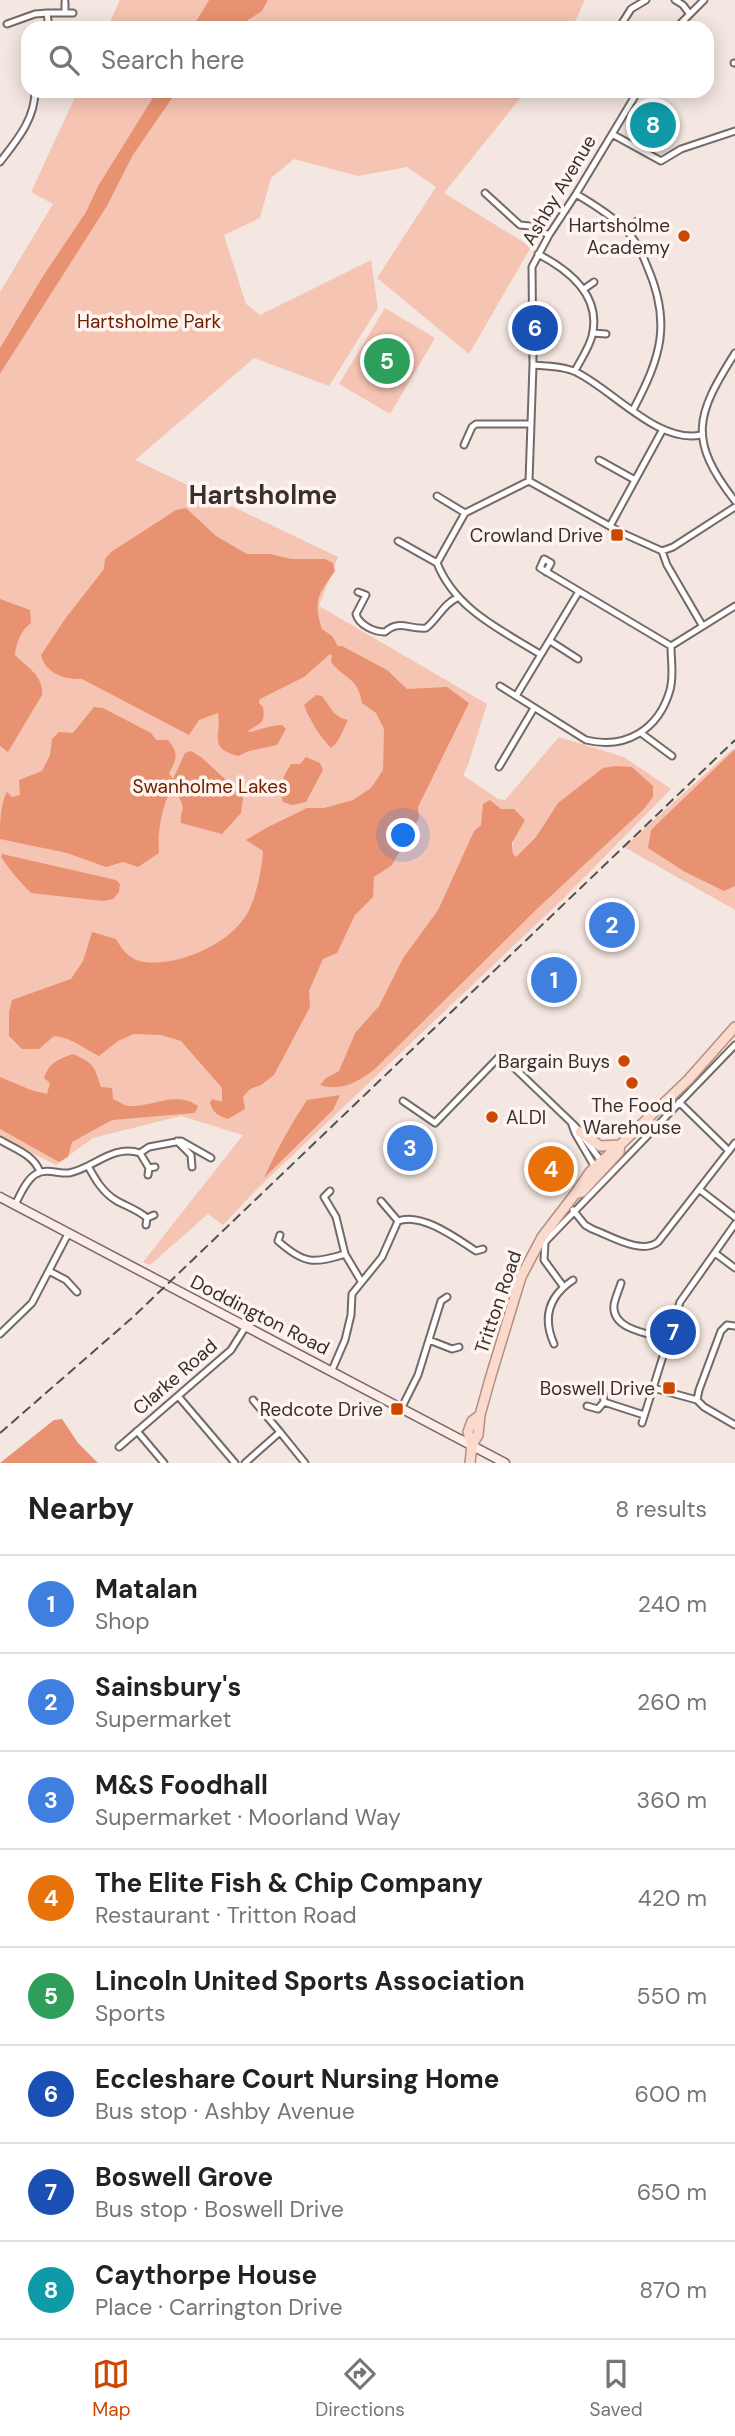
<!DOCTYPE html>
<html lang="en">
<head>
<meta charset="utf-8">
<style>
  body { margin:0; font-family:"DM Sans",sans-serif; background:#f2f2f2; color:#222 }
  .you { position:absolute; left:404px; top:836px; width:24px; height:24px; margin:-18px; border:5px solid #fff; border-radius:50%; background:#1a73e8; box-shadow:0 0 0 10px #1a73e833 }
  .badge { display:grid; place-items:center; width:46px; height:46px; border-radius:50%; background:#cc4700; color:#fff; font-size:23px; font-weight:700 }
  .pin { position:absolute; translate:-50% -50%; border:4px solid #fff; box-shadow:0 2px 7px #0006 }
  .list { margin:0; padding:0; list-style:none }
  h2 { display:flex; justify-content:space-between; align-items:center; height:91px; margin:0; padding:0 28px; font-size:30px }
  h2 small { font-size:23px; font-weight:400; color:#767676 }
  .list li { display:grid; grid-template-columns:46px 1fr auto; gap:21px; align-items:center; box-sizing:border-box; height:98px; padding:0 28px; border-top:2px solid #e0e0e0 }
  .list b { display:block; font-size:26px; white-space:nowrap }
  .list p { margin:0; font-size:23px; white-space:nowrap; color:#767676 }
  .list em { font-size:23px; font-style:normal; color:#767676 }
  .icon { flex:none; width:38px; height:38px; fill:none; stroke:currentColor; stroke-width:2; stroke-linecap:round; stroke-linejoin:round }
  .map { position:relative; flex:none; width:735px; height:1463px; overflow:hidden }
  .search { position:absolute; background:#fff; box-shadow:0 4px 18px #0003; left:21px; right:21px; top:21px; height:77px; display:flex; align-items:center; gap:18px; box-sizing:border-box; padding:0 24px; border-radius:21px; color:#767676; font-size:26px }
  .sheet { height:875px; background:#fff }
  nav { display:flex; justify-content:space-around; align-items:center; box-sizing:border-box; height:98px; border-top:2px solid #e0e0e0; background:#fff; font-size:19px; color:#767676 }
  nav a { display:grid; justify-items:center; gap:4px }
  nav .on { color:#cc4700 }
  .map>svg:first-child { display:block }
  .green { fill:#f6c4b3; fill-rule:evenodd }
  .water { fill:#e99272 }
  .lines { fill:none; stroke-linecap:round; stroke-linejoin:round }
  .minor-casing { stroke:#756965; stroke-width:9 }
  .secondary-casing { stroke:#756965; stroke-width:11 }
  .primary-casing { stroke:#b48f81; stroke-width:12 }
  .minor { stroke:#fff; stroke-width:5 }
  .secondary { stroke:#fdece6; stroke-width:8 }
  .primary { stroke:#fbdace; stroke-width:9 }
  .rail { stroke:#56504d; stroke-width:2; stroke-dasharray:10 5; stroke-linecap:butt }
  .poi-dot { fill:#cc4700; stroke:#fff4f0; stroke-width:2.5 }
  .labels { text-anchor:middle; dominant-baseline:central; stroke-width:7; stroke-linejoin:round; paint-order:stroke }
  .street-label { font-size:19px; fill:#36312f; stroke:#fff4f0 }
  .poi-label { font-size:19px; fill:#36312f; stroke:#fff4f0; text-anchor:end }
  .park-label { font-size:19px; fill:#6e2100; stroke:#fff4f0 }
  .district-label { font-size:26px; font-weight:bold; fill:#36312f; stroke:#fff4f0 }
</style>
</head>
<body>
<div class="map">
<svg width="735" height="1463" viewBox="0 0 735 1463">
  <rect width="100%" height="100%" fill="#f4e6e1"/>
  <path class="green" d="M120,0H209L192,28H107Z
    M268,0H585L572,28H236L262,11Z
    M78,91H157L98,186L86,212L43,276L0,348V292L53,204L31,192Z
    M177,91H526L444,193L531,247L469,354L377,278L436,187L407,167L358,176L294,159L271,178L260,218L224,235L246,304L260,315L371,260L378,308L329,386L254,358L135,460L338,557L319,606L487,704L468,765L463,775L498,799L505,800L559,737L624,757L671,789L564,898L258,1188L223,1225L208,1214L150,1265L143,1262L243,1135L181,1116L93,1138L56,1165L0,1137V374L107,206L133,155ZM558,803L643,810L536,910L375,1069L326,1078L339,1071L355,1033L379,1006L403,958L438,910L474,831L501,809H514L513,854L516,858L536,837Z
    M385,308L435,338L390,414L339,384Z
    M735,747L663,856L685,872L723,890L735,886V910L624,847Z"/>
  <path class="water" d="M209,0H268L262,11L236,28H192Z
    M157,91H177L133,155L107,206L0,374V348L43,276L86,212L98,186Z
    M186,508L216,536L247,554H270L291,559H325L333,563L335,571C318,595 313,600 322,629L332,636L338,646H342L387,670L407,689L447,687L469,703L418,807L419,818L392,865L374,877L373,897L355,915L337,953L323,959L309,991L310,1007L274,1075L261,1085L250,1089L243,1097L245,1109L228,1119C219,1116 213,1113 210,1103L212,1099L222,1102V1088L181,1041L161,1035L134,1034L118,1041L99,1056C83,1048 72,1038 54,1036L39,1049H22L9,1036V1012L12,1000L71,979L83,961L92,932L116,939C121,948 128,958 139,961C174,969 229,945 247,914C256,898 262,869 263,851L246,840L268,827L307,808H324L353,800L371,788L383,770L384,729L376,713L362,703C358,677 345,680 331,662L332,656L330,654L304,677L260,699L259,703L263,707C266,726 259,722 247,732C259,731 269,725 282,725L286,729L277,745L249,751L238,756C207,747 222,737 218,713L199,720L189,735L82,679C65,680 45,673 41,655L65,619L104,569L105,559L111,552L176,510Z
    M0,599L30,610L31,623C21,630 16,643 15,655C27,667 44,676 42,695L8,752L0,746Z
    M316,695L322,696L334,713L341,718L348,720L338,741L331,748C320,737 309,719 304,705Z
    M94,707L103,708L151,733L156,740H168C179,753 177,759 169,773L173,779L185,753L191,751L201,757L224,778L244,792L241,813L222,834L181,823C180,819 181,816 182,812C185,804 177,794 172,787C162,807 157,831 159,853L138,867L123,862L106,867L67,853L0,839C0,824 0,804 7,792L12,797L20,795L19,780L42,771L50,755L52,739L59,732L73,733Z
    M735,749V886L724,891L685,872L648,848L651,830Z
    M306,757L320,763L323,770L306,802L292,805L283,802C278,787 283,777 291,764H300Z
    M616,766L632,767L653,786V797L643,810L536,910L375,1069C359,1081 342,1092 320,1085L326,1078L339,1071L355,1033L379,1006L403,958L438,910L474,831L481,825L483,804L490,800L501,809H514L525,820L512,843L513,854L516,857L536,837L558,803L603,768Z
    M2,854L116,880L120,884L119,892L113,899L103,901L31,893C19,881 10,870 1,857Z
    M73,1054C95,1064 94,1066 101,1087L112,1088L113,1099C118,1101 125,1106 129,1106C151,1108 174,1090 198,1106L195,1113L112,1120L72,1142L68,1157L59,1162L0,1129V1077L31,1090L47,1094L50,1083L44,1078C50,1062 57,1060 73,1054Z
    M340,1095L333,1110L264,1178C277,1149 290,1126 307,1100Z
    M62,1419L78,1443L98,1463H0L54,1420Z"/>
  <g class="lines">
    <defs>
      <path id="minor" d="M675,0L683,5L689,13
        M65,2V13
        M47,13H73
        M7,24L35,14L47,13L49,28
        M619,28L631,9L646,0
        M676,28L704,0
        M734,63H735
        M587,91L590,93
        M612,134L661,161L681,149L735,131
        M0,162C17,140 35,119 35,91
        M485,193L520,225L530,226L549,235
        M576,194C593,204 611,215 625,229C635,239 642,253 647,266C672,323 661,357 633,410
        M626,230L637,221
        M538,254C569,270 602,296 592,336C589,348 581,359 575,371
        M584,289L594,282
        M593,333L606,334
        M735,353C696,415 687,439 735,501
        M533,365C546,366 564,366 576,372C613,390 658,444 701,435
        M464,445L472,427L476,424H531
        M599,460L635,480
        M529,481L533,365L532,267L549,235L576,194L638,91
        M529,481L465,513L437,563C455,609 501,630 540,654
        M529,481L622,533L662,551L667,565L702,625
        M437,496L465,513
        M610,526L663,429
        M398,541L437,563
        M662,551L673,547L735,507
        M546,572L551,563L544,559L540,568L671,646
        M358,592L366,595L356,614C359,625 374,632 385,632C399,619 410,630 426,628C438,619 443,604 457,598
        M550,641L578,659
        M671,646L735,606
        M500,686L586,740C626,750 659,729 670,690C674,676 671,661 671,646
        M516,696L578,593
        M641,733L672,756
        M499,767L534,708
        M403,1101L435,1123L501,1055L575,1126L602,1162
        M679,1102L729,1151
        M571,1122L575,1133L596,1169
        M0,1140C15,1149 34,1155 40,1172
        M177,1141L191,1155L192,1167
        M140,1153L149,1168
        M88,1166C95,1179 103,1193 117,1201C128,1207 138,1210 147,1218
        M148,1175L149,1168L155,1167
        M700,1190L735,1217
        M330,1191L324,1197L336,1217L345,1254L361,1281
        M381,1201L398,1221
        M15,1205C20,1195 26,1180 36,1174C47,1168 58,1174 69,1173C94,1168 113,1144 140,1153L149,1147L181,1141L211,1158
        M573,1210L585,1225L592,1229C611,1236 641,1255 658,1242L735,1143
        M146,1225L147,1218L154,1215
        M280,1235L278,1241C304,1264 313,1264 345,1254
        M715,1253L735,1268
        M49,1271L66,1280L77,1292
        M621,1283C619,1290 615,1298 614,1305C611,1330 651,1334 668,1339
        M563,1286L544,1260L545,1242L735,1045
        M735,1326L727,1325L721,1331L699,1390L697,1400L704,1407L735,1425
        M0,1334L32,1303L68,1234
        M429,1340L452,1349L459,1347
        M554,1344C542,1317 549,1296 573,1280
        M332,1370L345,1340L351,1315L352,1294L382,1257L398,1221C421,1212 456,1238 476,1251L483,1249
        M653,1388L697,1400
        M178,1396L235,1463
        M253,1400L280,1432
        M604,1402L644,1415
        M587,1406L598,1409L604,1402L603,1394L597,1386
        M402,1407L418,1375L441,1301L447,1297
        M642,1423L680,1302L735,1224
        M137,1431L164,1463
        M119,1447L231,1350L246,1326
        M245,1463L280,1432L305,1463"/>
      <path id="secondary" d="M0,1197L505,1463"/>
      <path id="primary" d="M580,1132L600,1146L620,1145
        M575,1194L590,1172L615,1149
        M472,1445L468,1432L472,1421L480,1415
        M470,1463L472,1445L478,1435L480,1415L490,1379L521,1277L542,1237L575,1194L582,1192L619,1152L620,1145L688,1080L735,1027"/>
    </defs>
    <use href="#minor" class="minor-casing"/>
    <use href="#secondary" class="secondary-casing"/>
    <use href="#primary" class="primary-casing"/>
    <use href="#minor" class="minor"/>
    <use href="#secondary" class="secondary"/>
    <use href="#primary" class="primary"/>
    <path class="rail" d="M0,1433L132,1318L735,740"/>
  </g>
  <g class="poi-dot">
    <circle cx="684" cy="236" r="7"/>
    <rect x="610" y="528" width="14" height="14" rx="3.5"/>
    <circle cx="624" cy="1061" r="7"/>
    <circle cx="632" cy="1083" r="7"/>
    <circle cx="492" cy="1117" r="7"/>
    <rect x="662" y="1381" width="14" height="14" rx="3.5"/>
    <rect x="390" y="1402" width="14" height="14" rx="3.5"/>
  </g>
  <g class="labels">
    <g class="street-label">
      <text transform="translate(559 190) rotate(-59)">Ashby Avenue</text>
      <text transform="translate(498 1302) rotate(-71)">Tritton Road</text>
      <text transform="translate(260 1315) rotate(27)">Doddington Road</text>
      <text transform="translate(175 1377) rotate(-41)">Clarke Road</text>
    </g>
    <g class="poi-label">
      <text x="670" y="225">Hartsholme<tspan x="670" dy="22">Academy</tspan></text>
      <text x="603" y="535">Crowland Drive</text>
      <text x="610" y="1061">Bargain Buys</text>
      <text x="632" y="1105" text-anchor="middle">The Food<tspan x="632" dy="22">Warehouse</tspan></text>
      <text x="506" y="1117" text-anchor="start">ALDI</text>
      <text x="655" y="1388">Boswell Drive</text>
      <text x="383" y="1409">Redcote Drive</text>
    </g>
    <g class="park-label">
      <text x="149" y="321">Hartsholme Park</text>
      <text x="210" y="786">Swanholme Lakes</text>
    </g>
    <g class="district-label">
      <text x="263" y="495">Hartsholme</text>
    </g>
  </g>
</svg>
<div class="you"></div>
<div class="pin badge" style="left:554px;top:980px;background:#3f7fe0">1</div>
<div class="pin badge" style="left:612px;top:925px;background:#3f7fe0">2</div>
<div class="pin badge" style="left:410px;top:1148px;background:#3f7fe0">3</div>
<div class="pin badge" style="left:551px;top:1169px;background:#e8710a">4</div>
<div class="pin badge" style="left:387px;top:361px;background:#2e9e5b">5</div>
<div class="pin badge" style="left:535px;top:328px;background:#1a4fb4">6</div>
<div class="pin badge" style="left:673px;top:1332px;background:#1a4fb4">7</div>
<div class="pin badge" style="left:653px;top:125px;background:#0f9aa8">8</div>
<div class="search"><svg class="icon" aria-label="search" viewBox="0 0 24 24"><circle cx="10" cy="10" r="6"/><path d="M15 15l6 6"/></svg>Search here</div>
</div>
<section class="sheet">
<h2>Nearby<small>8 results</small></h2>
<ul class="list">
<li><span class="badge" style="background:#3f7fe0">1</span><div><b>Matalan</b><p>Shop</p></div><em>240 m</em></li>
<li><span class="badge" style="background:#3f7fe0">2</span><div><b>Sainsbury's</b><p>Supermarket</p></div><em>260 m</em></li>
<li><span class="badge" style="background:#3f7fe0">3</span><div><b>M&amp;S Foodhall</b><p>Supermarket · Moorland Way</p></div><em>360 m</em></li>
<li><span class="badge" style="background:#e8710a">4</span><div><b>The Elite Fish &amp; Chip Company</b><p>Restaurant · Tritton Road</p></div><em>420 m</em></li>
<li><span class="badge" style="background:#2e9e5b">5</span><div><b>Lincoln United Sports Association</b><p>Sports</p></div><em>550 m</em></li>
<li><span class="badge" style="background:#1a4fb4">6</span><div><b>Eccleshare Court Nursing Home</b><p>Bus stop · Ashby Avenue</p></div><em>600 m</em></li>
<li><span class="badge" style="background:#1a4fb4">7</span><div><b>Boswell Grove</b><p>Bus stop · Boswell Drive</p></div><em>650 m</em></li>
<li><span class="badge" style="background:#0f9aa8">8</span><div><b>Caythorpe House</b><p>Place · Carrington Drive</p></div><em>870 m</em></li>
</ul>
</section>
<nav>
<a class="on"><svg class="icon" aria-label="map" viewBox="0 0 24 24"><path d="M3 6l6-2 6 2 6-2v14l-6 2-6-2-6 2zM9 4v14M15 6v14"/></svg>Map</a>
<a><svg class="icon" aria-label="directions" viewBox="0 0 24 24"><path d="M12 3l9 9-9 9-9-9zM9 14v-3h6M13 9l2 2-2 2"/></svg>Directions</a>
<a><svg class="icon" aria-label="saved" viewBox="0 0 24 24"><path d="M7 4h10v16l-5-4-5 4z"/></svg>Saved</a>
</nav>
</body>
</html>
